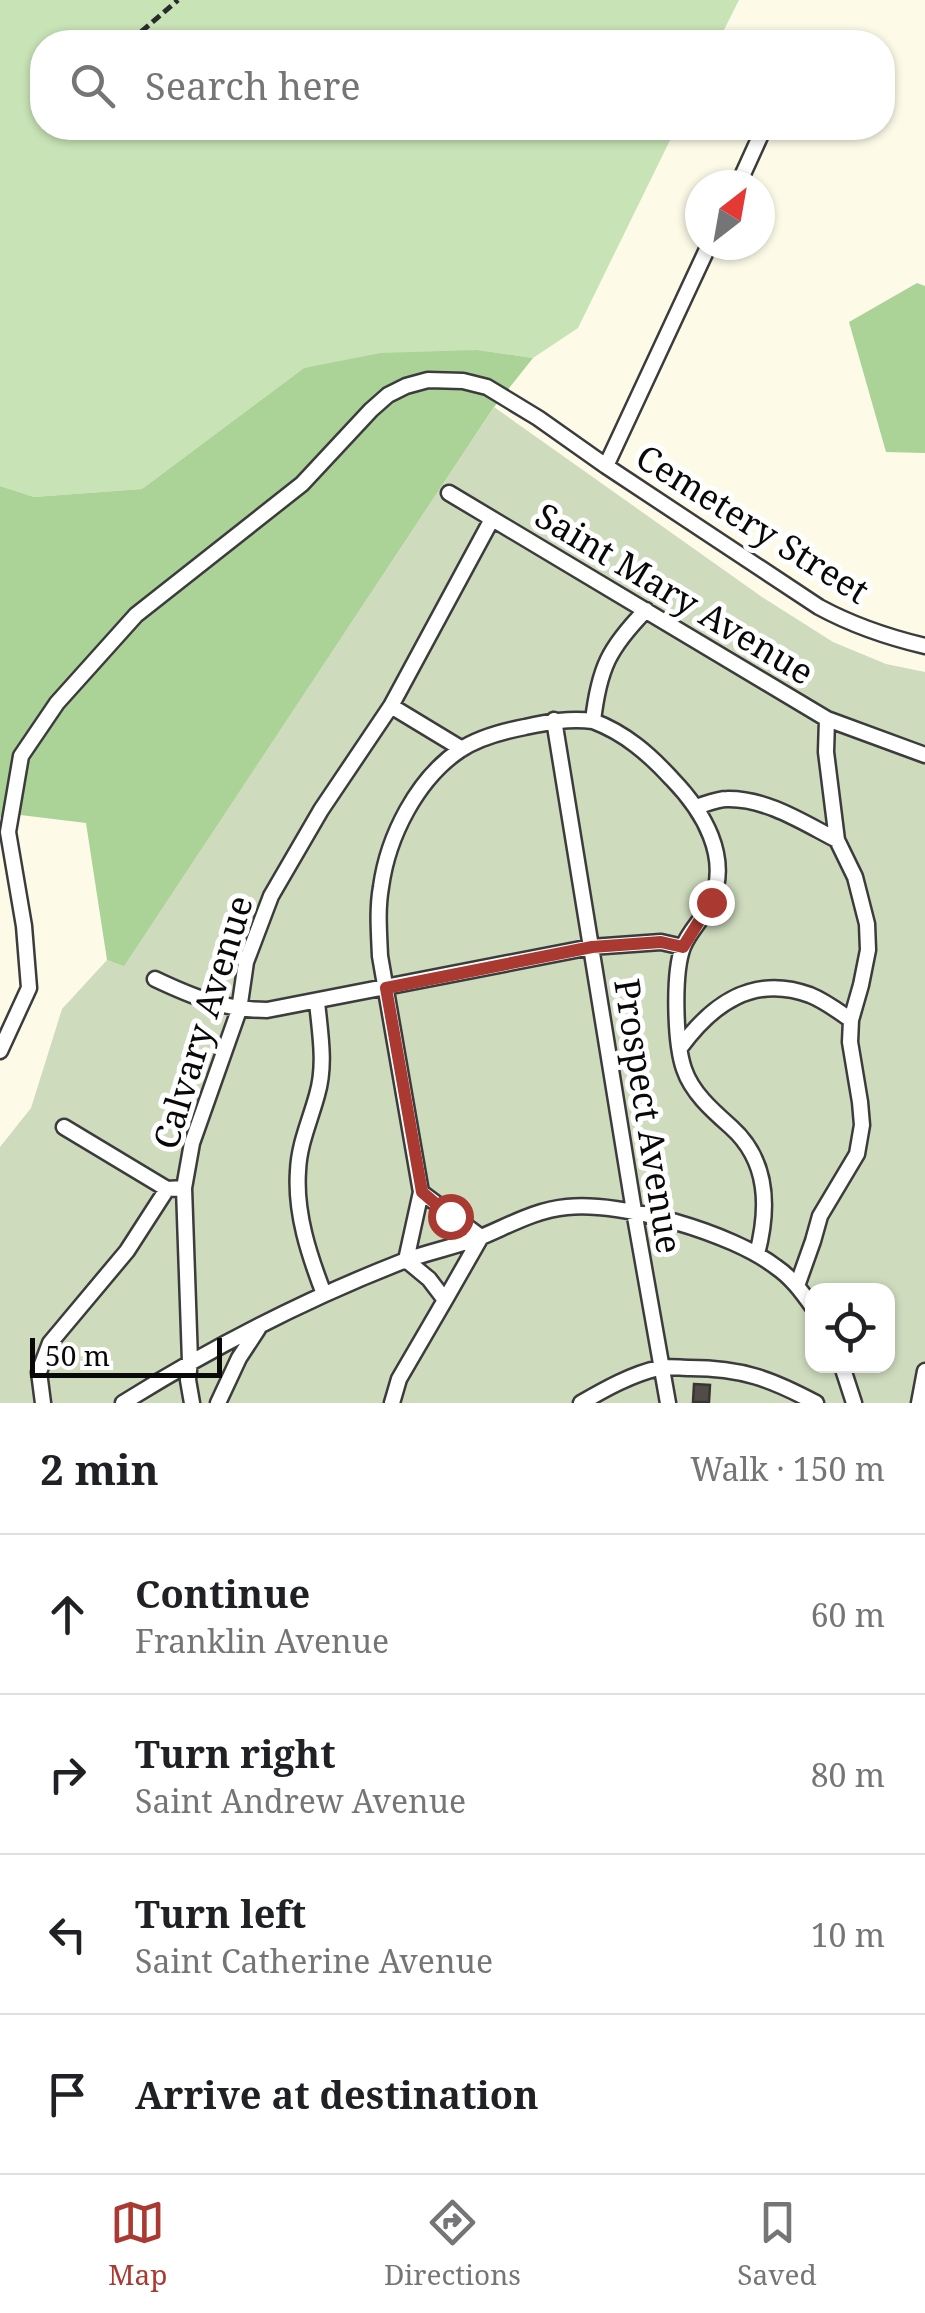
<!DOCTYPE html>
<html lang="en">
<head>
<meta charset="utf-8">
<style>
  body { margin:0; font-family:"Noto Serif",serif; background:#f2f2f2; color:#202124 }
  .controls { position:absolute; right:30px; bottom:30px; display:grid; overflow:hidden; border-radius:20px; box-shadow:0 2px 8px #0004 }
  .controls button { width:90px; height:90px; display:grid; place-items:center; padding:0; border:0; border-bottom:2px solid #e0e0e0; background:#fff; color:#202124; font:50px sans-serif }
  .compass { position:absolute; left:685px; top:170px; width:90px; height:90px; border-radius:50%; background:#fff; box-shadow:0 2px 8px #0004; rotate:31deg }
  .scale { position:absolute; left:30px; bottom:25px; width:192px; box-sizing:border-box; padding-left:10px; border:5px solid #090909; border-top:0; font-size:28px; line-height:35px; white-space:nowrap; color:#090909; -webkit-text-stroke:8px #fff; paint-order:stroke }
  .stop { position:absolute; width:30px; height:30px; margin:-22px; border:8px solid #aa3a31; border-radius:50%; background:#fff }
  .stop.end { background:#aa3a31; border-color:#fff; box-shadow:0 2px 10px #0008 }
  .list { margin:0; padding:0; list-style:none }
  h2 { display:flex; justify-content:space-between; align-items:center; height:130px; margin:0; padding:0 40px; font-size:42px }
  h2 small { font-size:32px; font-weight:400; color:#757577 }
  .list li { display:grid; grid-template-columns:65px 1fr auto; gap:30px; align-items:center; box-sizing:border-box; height:160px; padding:0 40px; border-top:2px solid #e0e0e0 }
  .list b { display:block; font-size:38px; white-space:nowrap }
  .list p { margin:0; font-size:32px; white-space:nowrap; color:#757577 }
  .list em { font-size:32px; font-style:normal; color:#757577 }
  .icon { flex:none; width:55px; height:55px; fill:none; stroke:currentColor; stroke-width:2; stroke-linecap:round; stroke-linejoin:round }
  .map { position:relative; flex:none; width:925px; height:1403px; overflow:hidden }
  .search { position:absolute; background:#fff; box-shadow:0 2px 8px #0004; left:30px; right:30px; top:30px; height:110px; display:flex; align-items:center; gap:25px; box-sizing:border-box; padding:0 35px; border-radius:40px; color:#757577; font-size:38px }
  .sheet { height:770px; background:#fff }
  nav { display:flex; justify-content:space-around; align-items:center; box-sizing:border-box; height:140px; border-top:2px solid #e0e0e0; background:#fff; font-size:28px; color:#757577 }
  nav a { display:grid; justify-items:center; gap:5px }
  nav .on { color:#aa3a31 }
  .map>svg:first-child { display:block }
  .green { fill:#c8e3b6 }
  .forest { fill:#abd297 }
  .cemetery { fill:#cedbbd; fill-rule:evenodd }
  .building { fill:#514c47; stroke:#393532; stroke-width:2.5 }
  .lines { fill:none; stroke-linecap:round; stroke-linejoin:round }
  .service-casing { stroke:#3c3c3c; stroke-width:19 }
  .path { stroke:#2b2b2b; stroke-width:5; stroke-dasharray:10 5; stroke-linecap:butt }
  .service { stroke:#fff; stroke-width:14 }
  .route { stroke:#aa3a31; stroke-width:12 }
  .labels { text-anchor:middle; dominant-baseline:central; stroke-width:10; stroke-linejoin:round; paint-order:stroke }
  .street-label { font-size:35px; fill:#090909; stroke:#fff }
</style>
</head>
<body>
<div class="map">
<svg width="925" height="1403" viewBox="0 0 925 1403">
  <rect width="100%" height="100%" fill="#fdfbe8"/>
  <path class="green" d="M0,0H739L718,42H42V128H676L578,328L533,358L478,350L304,368L142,489L34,497L0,486Z"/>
  <path class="forest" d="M917,283L925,286V453L886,452L849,322Z
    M478,350L533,358L494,407L124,967L107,960L86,823L4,813L0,818V486L34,497L142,489L304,368L381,353Z"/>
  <path class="cemetery" d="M494,407L762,597L833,642L886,664L925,672V1403H0V1147L31,1108L62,1009L107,960L124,966ZM812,1290H888V1366H812Z"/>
  <path class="building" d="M694,1384L710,1385L709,1402H693Z"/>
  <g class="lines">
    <defs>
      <path id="service" d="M738,185L763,130
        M606,466L709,245
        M449,493L827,719L826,752L837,840L855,877L867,924L868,950L861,985L851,1020L850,1042L860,1102L862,1125L857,1154L820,1216L813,1241L797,1286
        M646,610C609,648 599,668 593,721C625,733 649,754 672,779C703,811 731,857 711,902C704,918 689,931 683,947C673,973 675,1043 684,1069C692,1093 713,1111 731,1127C769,1161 769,1208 757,1254
        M391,706L462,749
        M827,719L925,755
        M554,720L634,1211L668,1403
        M696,807C706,804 717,799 727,799C766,798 804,823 837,840
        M155,979C193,997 225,1010 267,1010L591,947L661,942L683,947
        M317,1002C320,1033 326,1065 317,1095C310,1121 299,1144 298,1171C295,1213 309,1255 324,1294
        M680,1048C712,1004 753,974 810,995C825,1001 838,1011 851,1020
        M0,1051L29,988L24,926L8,832L21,756L57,703L136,615L302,484L371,410L388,395L406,386L428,380L463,381L487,387L538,418L606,466L819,607C854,626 887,637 925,646
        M64,1127L167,1189
        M421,1192L481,1237L445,1300
        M842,1366L854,1403
        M43,1403L39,1372L50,1343L127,1251L167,1189L184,1188
        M123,1403C211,1348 304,1300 401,1262C427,1252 455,1247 481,1237C510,1225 535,1210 567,1207C622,1201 732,1233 776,1267C791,1277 802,1292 812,1306
        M192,1403L188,1380L190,1361L184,1188L192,1143L239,1010L246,962L271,896L321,810L391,706L492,519
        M218,1403L239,1358L258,1329
        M392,1403L399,1379L445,1300L429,1279L406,1260L421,1192L380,956C379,932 377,910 381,887C388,836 417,779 460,750C478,738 504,731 525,727C548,722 569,718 593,721
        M581,1403C605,1389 632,1374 659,1368C669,1366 680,1368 690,1368C742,1368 771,1379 816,1403
        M919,1403L925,1371"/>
    </defs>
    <use href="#service" class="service-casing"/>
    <path class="path" d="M141,32L178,0"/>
    <use href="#service" class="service"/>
  </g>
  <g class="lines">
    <path class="route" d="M450,1216L422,1192L386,988L592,947L661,942L683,947L711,902"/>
  </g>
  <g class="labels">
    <g class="street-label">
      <text transform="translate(753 523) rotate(32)">Cemetery Street</text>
      <text transform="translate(675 593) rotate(31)">Saint Mary Avenue</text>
      <text transform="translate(202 1022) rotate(-73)">Calvary Avenue</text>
      <text transform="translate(649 1116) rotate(81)">Prospect Avenue</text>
    </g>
  </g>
</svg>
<div class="controls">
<button><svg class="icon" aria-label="locate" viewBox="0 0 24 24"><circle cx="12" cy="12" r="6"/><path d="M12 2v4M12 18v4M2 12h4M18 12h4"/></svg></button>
</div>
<svg class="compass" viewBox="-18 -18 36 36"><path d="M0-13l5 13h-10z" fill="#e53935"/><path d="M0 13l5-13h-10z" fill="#757577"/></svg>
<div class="scale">50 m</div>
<div class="stop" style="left:450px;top:1216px"></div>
<div class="stop end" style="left:711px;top:902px"></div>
<div class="search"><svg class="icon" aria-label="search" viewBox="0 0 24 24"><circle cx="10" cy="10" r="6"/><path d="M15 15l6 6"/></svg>Search here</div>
</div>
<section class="sheet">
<h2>2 min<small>Walk · 150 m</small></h2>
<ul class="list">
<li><svg class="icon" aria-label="ahead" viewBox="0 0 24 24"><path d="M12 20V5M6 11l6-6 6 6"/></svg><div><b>Continue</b><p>Franklin Avenue</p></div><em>60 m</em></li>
<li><svg class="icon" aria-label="right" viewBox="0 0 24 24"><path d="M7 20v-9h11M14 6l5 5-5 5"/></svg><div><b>Turn right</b><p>Saint Andrew Avenue</p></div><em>80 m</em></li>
<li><svg class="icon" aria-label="left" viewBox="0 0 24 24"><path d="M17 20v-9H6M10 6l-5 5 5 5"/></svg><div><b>Turn left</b><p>Saint Catherine Avenue</p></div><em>10 m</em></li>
<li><svg class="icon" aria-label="arrive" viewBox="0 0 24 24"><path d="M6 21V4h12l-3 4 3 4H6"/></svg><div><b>Arrive at destination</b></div></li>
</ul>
</section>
<nav>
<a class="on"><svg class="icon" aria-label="map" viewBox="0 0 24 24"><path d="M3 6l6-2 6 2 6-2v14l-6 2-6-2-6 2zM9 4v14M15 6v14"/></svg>Map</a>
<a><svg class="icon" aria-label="directions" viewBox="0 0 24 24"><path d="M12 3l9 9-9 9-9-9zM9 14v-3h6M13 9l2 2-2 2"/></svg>Directions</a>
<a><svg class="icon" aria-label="saved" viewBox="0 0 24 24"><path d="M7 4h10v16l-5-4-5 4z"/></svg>Saved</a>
</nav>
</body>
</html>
